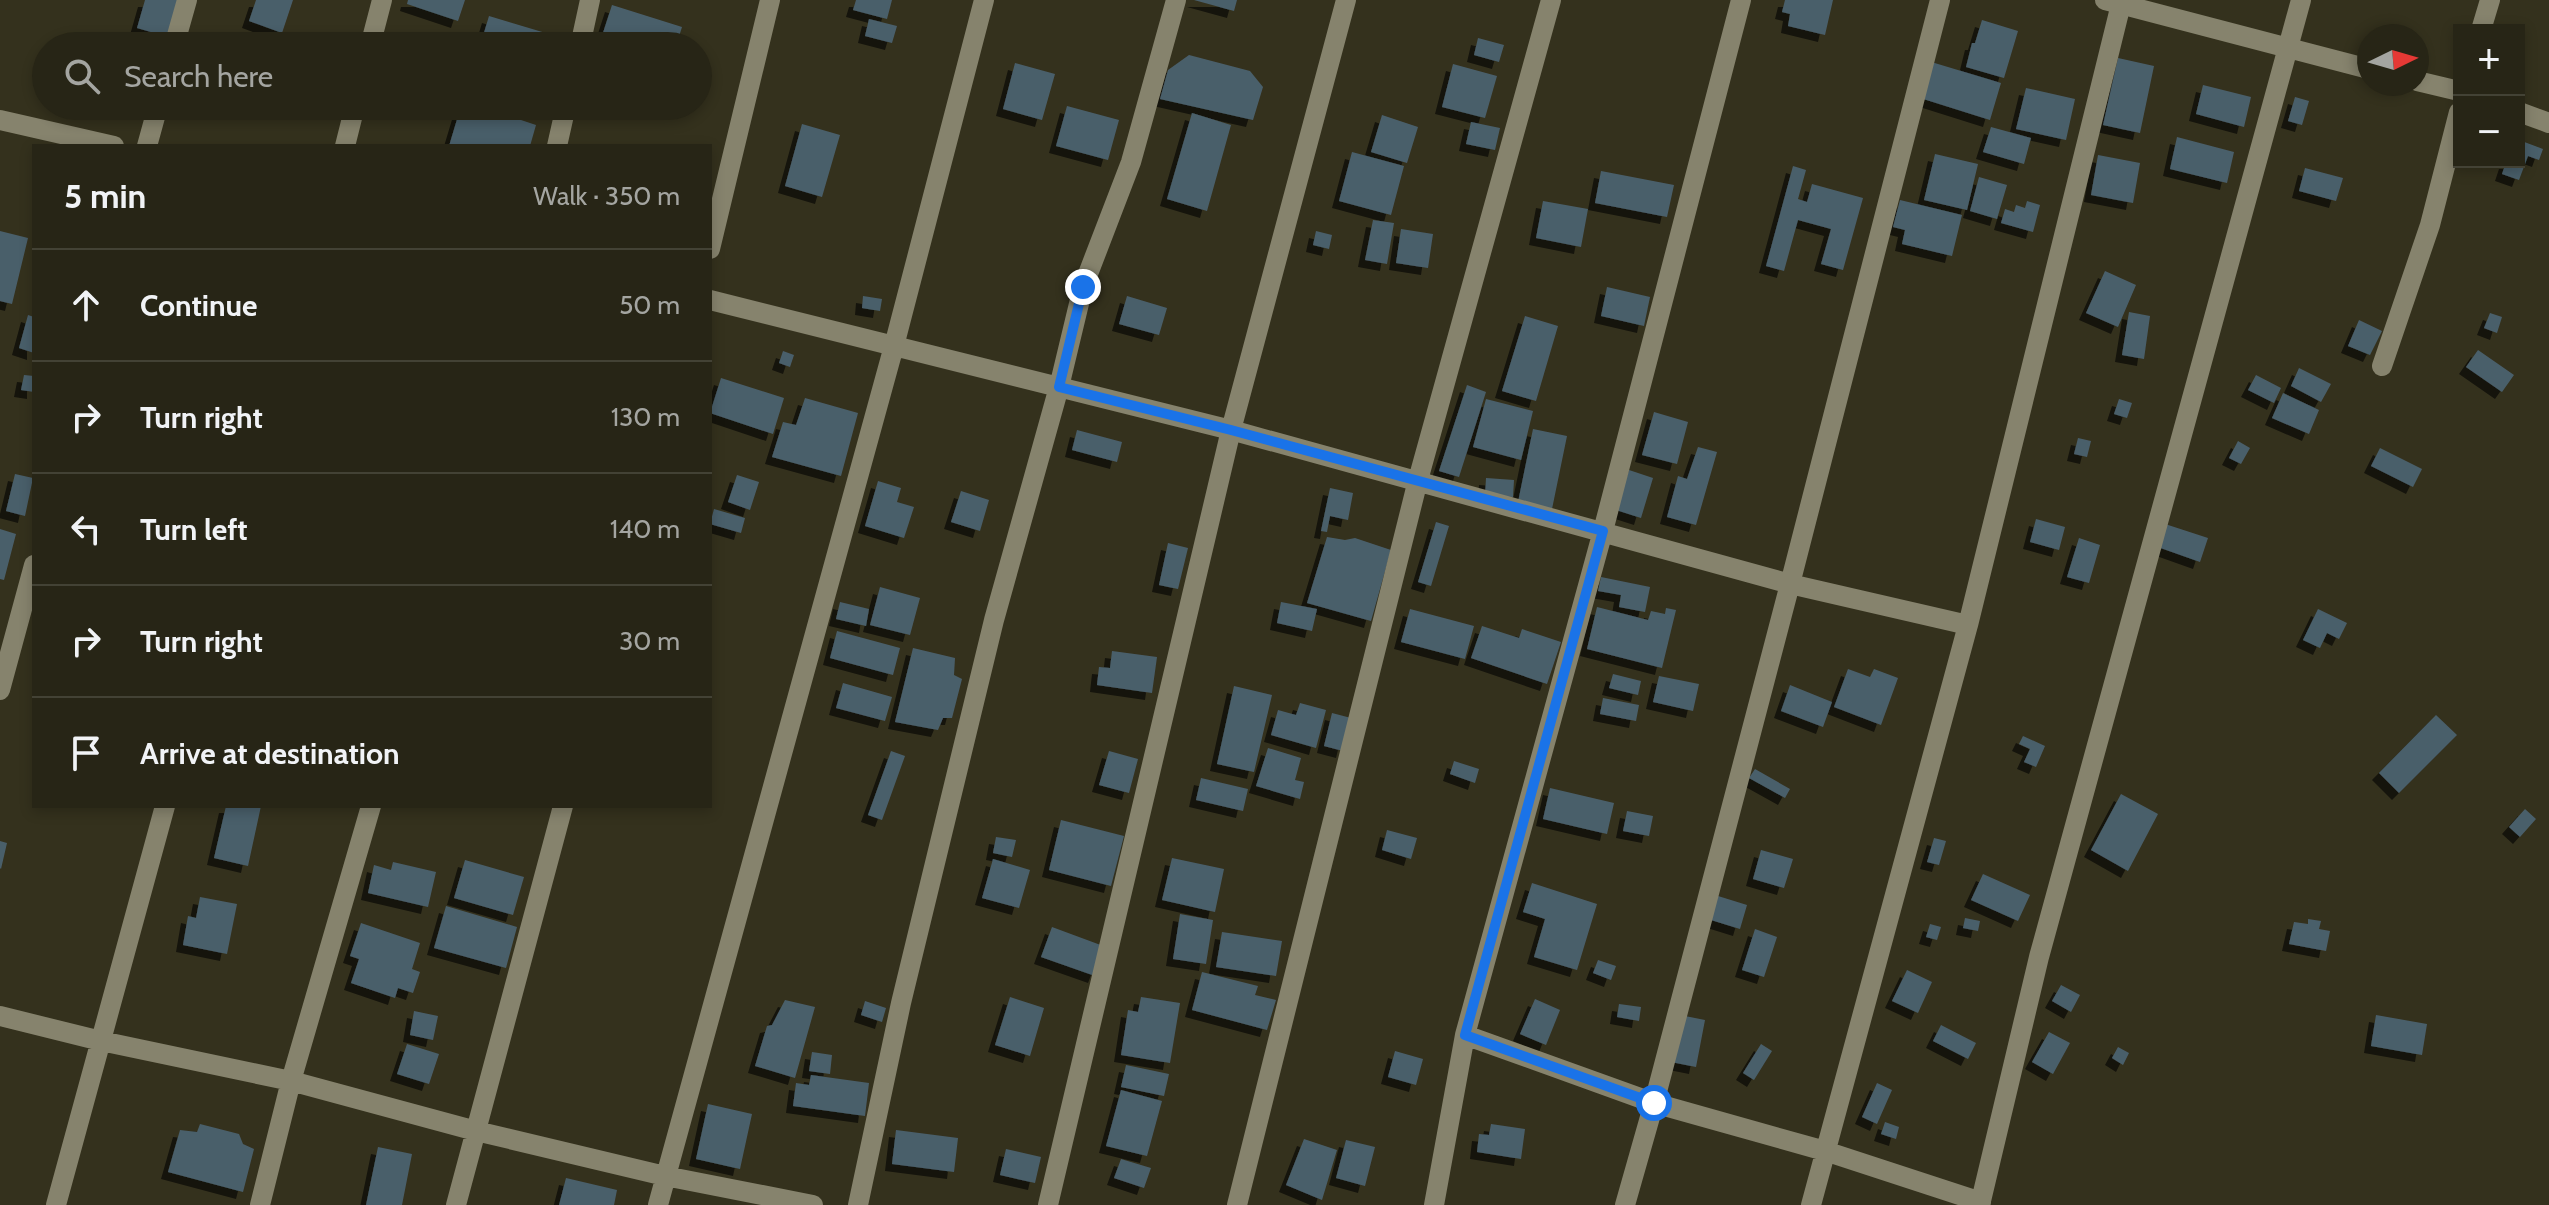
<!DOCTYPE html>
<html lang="en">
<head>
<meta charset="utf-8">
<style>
  body { margin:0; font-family:Cabin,sans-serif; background:#333123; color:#f1f3f6 }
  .controls { position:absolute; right:24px; top:24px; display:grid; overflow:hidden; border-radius:0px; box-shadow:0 4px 12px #0003 }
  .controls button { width:72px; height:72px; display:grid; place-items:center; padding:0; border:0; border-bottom:2px solid #434235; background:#272516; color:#f1f3f6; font:40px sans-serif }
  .compass { position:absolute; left:2357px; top:24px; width:72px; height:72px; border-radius:50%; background:#272516; box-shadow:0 4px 12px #0003; rotate:85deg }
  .stop { position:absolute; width:24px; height:24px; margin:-18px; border:6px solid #1a73e8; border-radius:50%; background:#fff }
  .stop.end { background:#1a73e8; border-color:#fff; box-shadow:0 2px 8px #0008 }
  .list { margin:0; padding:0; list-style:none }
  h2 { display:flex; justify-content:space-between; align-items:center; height:104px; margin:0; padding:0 32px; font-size:34px }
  h2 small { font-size:26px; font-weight:400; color:#a4a5a1 }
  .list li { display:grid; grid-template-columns:52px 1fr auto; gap:24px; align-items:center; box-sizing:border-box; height:112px; padding:0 32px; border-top:2px solid #434235 }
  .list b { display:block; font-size:30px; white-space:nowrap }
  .list em { font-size:26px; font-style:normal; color:#a4a5a1 }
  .icon { flex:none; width:44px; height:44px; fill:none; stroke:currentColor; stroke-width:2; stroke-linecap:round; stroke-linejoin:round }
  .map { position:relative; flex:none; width:2549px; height:1205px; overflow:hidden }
  .search { position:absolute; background:#272516; box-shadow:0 4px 12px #0003; left:32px; top:32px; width:680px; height:88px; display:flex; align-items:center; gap:20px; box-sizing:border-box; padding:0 28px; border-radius:44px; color:#a4a5a1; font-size:30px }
  .panel { position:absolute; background:#272516; box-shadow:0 4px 12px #0003; left:32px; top:144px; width:680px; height:664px; border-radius:0px }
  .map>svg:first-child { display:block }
  .building { fill:#4a5f6b; filter:url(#shadow) }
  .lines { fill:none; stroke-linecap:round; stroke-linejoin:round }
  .street { stroke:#86836d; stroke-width:20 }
  .route { stroke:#1a73e8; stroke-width:10 }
</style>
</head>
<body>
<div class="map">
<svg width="2549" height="1205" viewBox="0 0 2549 1205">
  <defs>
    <filter id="shadow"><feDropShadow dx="-7" dy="7" stdDeviation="0" flood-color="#0009"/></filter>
  </defs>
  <rect width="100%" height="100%" fill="#34311d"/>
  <path class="building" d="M145,0H178L168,37L137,28Z
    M256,0H293L282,33L249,21Z
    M408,0H465L458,21L407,4Z
    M856,0H892L887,19L853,10Z
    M1194,0H1237L1234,11Z
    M1785,0H1833L1825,35L1788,26L1790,14L1782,12Z
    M612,5L682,27L676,46H612L600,42Z
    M489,16L559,37L557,46H480Z
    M869,19L897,26L892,43L865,36Z
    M1982,20L2018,31L2004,78L1966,67L1972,43H1975Z
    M1478,38L1504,45L1499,62L1474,55Z
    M1189,55L1250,71L1263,87L1253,120L1160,99L1168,70Z
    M2118,58L2154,66L2140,133L2103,125Z
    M1928,61L2001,83L1990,120L1917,97Z
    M1015,63L1055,74L1042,120L1003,109Z
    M1453,64L1497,76L1485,118L1442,107Z
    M2203,85L2251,97L2244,127L2196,114Z
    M2026,88L2075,99L2066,140L2016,129Z
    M2295,97L2309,101L2302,125L2288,121Z
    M461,106H519L515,118L536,125L530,146H449Z
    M1067,106L1119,120L1108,160L1056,146Z
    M1192,113L1231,125L1207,211L1167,199Z
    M1382,115L1418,127L1407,163L1371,152Z
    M1471,122L1500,128L1495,150L1466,144Z
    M802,124L840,135L822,197L785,186Z
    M1991,127L2031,138L2024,164L1983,152Z
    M2177,137L2234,152L2227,183L2170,169Z
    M2519,140L2543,149L2539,160L2528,156L2519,180L2502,174L2506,162H2519Z
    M1352,152L1404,166L1391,215L1339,201Z
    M1935,154L1978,164L1967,210L1924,200Z
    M2098,155L2140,163L2133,203L2091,195Z
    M1793,166L1806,170L1798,199L1807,202L1812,184L1863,198L1843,270L1821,264L1831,229L1798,220L1784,271L1766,266Z
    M2305,168L2343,178L2336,201L2299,191Z
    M1601,171L1674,185L1667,217L1595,203Z
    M1979,177L2007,185L1997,219L1970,211Z
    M1900,200L1962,215L1952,256L1902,244L1905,230L1893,227Z
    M1543,201L1588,209L1581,247L1536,238Z
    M2027,201L2040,205L2033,232L2001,223L2005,209L2014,212L2016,205L2025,208Z
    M1373,220L1394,223L1387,264L1365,260Z
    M1401,229L1433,234L1428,268L1396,263Z
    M0,231L28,238L12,304L0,301Z
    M1316,231L1332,235L1329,249L1313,245Z
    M2105,271L2136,285L2118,327L2086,313Z
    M1607,287L1650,297L1644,326L1601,316Z
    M863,296L882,299L880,311L862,308Z
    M1127,296L1167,308L1159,335L1119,324Z
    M2129,312L2150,316L2144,359L2122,355Z
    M2490,313L2502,317L2497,333L2484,328Z
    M28,315L34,317V353L19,348Z
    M1525,316L1558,326L1536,401L1502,391Z
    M2359,320L2382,331L2370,355L2348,346Z
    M2478,350L2514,375L2502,392L2466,367Z
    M783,351L794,355L790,367L779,363Z
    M2299,368L2331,384L2321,402L2291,386Z
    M24,375L34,376V392L21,390Z
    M2256,375L2281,388L2274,403L2248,390Z
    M721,378L784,398L773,434L710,413Z
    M1467,385L1486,392L1459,477L1439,471Z
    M2283,393L2319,410L2309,434L2272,418Z
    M805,398L858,413L841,476L772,457L783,422L796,425Z
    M1486,399L1533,411L1521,460L1473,447Z
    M2119,399L2132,403L2127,418L2114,414Z
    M1654,412L1688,422L1677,464L1642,455Z
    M1533,429L1567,436L1552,509L1518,502Z
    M1077,430L1122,442L1117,462L1072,450Z
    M2078,438L2091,441L2087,457L2074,454Z
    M2238,441L2250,448L2241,464L2229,458Z
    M1698,447L1717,452L1696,525L1667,517L1678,476L1687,479Z
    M2380,448L2422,469L2413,487L2371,466Z
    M1629,470L1653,478L1641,518L1616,510Z
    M15,474L33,478L25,516L6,511Z
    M737,475L759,482L750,510L728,502Z
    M1486,478L1514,480L1513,497L1485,496Z
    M878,481L901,488L897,502L914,507L904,538L865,526Z
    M1330,488L1353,493L1348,520L1330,516L1327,532L1321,531Z
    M961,491L989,500L980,531L951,522Z
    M714,509L745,518L741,533L710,524Z
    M2036,519L2065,527L2059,550L2030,542Z
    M1436,522L1449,526L1431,586L1418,582Z
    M2162,523L2208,538L2200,562L2155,546Z
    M0,529L16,534L4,580L0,579Z
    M1327,537L1345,540L1355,538L1391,550L1371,621L1307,603Z
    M2079,538L2100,545L2089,583L2067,577Z
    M1168,543L1188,548L1178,589L1159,585Z
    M1601,577L1650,587L1645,612L1619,607L1621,595L1598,591Z
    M880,587L920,598L910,635L870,625Z
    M840,602L869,609L866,626L836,619Z
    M1281,602L1317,609L1312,631L1277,623Z
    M1597,607L1648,620L1651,611L1665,614L1666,608L1676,610L1662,668L1587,649Z
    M1410,609L1474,626L1465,659L1401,642Z
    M2318,609L2347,623L2339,639L2327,633L2320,648L2303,640Z
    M1482,626L1519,638L1522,629L1561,642L1547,684L1471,658Z
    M837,631L900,648L893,675L830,658Z
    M913,648L955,658L954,675L962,679L952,718H943L938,730L895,722Z
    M1112,651L1157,657L1152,693L1097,685L1099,667L1110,668Z
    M1848,669L1870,677L1874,669L1898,678L1881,725L1834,707Z
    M1613,674L1641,681L1638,695L1609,688Z
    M1659,676L1699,684L1693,711L1653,702Z
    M843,683L892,697L885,721L836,708Z
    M1790,685L1832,702L1823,727L1781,711Z
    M1234,686L1272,695L1254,772L1217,764Z
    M1603,698L1639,705L1636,721L1600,714Z
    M1300,703L1326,710L1316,748L1271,735L1278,710L1296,715Z
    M1332,713L1351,718L1343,751L1324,746Z
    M2436,715L2457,735L2399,793L2379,773Z
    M2023,736L2045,746L2036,767L2024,762L2030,749L2019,744Z
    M1268,748L1301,758L1295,780L1304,782L1300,799L1256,786Z
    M891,751L905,756L882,820L868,815Z
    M1109,751L1138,759L1129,793L1099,785Z
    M1454,761L1479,769L1475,783L1450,774Z
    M1755,769L1790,789L1785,798L1749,778Z
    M1201,778L1248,789L1243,811L1196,800Z
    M1550,788L1614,803L1607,834L1543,819Z
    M2121,794L2158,814L2128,871L2091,850Z
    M226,806H261L248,866L214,858Z
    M2525,809L2536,819L2520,837L2509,827Z
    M1627,811L1653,816L1649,836L1623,831Z
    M1061,820L1124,836L1111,886L1049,870Z
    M1387,830L1417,838L1411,859L1382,850Z
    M996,837L1016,840L1012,857L993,853Z
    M1934,838L1946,841L1939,865L1927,862Z
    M0,841L7,843L1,869L0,868Z
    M1761,850L1793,859L1784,888L1753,879Z
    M1172,858L1224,869L1215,912L1162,900Z
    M993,859L1030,870L1019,908L982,898Z
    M465,860L524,877L513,915L454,898Z
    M393,862L436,872L428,907L368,893L374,865L391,870Z
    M1983,874L2030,895L2018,921L1971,900Z
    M1532,883L1597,904L1577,970L1534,957L1545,919L1523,912Z
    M1718,896L1747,905L1740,929L1711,920Z
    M200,897L237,904L227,954L183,945L188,916L196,918Z
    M446,906L517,927L506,968L434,948Z
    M1180,914L1213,920L1206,964L1173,959Z
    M1965,918L1980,921L1978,931L1963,928Z
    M2308,919L2321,921L2319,929L2330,931L2326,951L2289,944L2294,922L2308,924Z
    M361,923L420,943L412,969L420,972L413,993L398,988L395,998L351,983L359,959L350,956Z
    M1930,924L1941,927L1937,940L1926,937Z
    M1052,927L1106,947L1095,976L1041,957Z
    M1755,929L1777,937L1764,977L1742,970Z
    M1222,932L1282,941L1276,976L1216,967Z
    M1598,960L1616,966L1611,980L1593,973Z
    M1907,970L1932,982L1918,1013L1892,1001Z
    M1202,972L1258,986L1255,995L1276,1000L1267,1030L1192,1010Z
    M2061,985L2080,995L2071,1012L2052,1001Z
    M1010,997L1044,1008L1030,1056L995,1045Z
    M1141,997L1180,1003L1170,1063L1121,1055L1128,1010L1138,1012Z
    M1535,999L1560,1010L1546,1045L1520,1034Z
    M785,1000L815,1007L795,1078L755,1066L767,1026L772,1025Z
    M865,1001L886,1008L882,1022L861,1015Z
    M1619,1004L1641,1007L1639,1021L1617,1017Z
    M414,1011L438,1016L433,1040L410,1035Z
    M1680,1015L1705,1020L1696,1067L1671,1062Z
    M2376,1015L2427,1024L2422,1055L2371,1046Z
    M1941,1025L1976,1043L1968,1059L1933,1041Z
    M2049,1032L2070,1043L2053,1074L2032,1062Z
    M407,1044L439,1054L429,1084L397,1074Z
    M1761,1044L1772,1051L1754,1080L1743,1073Z
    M2118,1047L2129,1053L2123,1065L2112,1058Z
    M1395,1051L1423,1059L1416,1085L1388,1077Z
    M812,1052L832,1055L830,1074L809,1071Z
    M1126,1065L1169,1074L1164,1096L1121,1087Z
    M811,1075L869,1083L865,1116L793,1106L796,1083L809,1085Z
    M1877,1083L1892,1090L1877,1124L1862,1117Z
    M1121,1090L1162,1101L1147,1156L1106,1146Z
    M708,1104L752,1114L740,1169L696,1159Z
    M1885,1122L1899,1127L1896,1139L1881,1134Z
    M200,1124L239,1134L243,1144L254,1149L243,1192L168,1172L180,1130L197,1132Z
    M1491,1124L1525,1129L1521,1159L1477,1152L1479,1134L1489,1135Z
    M896,1130L958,1138L954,1172L892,1164Z
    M1304,1139L1337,1150L1322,1200L1286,1185Z
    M1346,1140L1375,1147L1365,1186L1336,1178Z
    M378,1147L412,1154L402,1205H366Z
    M1006,1149L1041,1157L1035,1183L1000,1175Z
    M1121,1159L1151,1168L1144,1188L1114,1178Z
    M566,1178L617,1190L614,1205H559Z"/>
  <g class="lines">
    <path class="street" d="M2105,0L2369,69
      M2481,30L2490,0
      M174,46L187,0
      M370,46L382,0
      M580,46L590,0
      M2417,81L2459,91
      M2519,112L2549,123
      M0,120L114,146
      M147,146L158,106
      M345,146L355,106
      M557,146L566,106
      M710,249L770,0
      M710,300L1231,430L1790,584L1968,625
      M2382,366L2430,225L2459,112
      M0,690L34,565
      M0,1016L101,1041L291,1081L476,1131L665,1176L813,1205
      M1465,1035L1654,1103L1825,1151L1981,1202
      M56,1205L165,806
      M260,1205L291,1081L371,806
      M456,1205L563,806
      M658,1205L894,346L984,0
      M858,1205L901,1003L994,620L1059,387L1083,287L1131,162L1176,0
      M1048,1205L1231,430L1346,0
      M1237,1205L1418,480L1551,0
      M1434,1205L1465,1035L1603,531L1741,0
      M1625,1205L1654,1103L1790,584L1940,0
      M1811,1205L1968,625L2122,0
      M1980,1205L2039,957L2301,0"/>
  </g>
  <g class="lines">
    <path class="route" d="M1083,287L1059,387L1231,430L1603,531L1465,1035L1654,1103"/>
  </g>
</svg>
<div class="controls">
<button>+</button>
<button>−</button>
</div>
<svg class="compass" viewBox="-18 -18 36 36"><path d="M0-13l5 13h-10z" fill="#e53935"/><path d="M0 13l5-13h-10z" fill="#a4a5a1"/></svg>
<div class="stop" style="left:1654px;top:1103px"></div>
<div class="stop end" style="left:1083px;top:287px"></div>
<div class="search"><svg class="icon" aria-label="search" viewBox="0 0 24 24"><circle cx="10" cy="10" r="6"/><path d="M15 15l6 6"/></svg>Search here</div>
<section class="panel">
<h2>5 min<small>Walk · 350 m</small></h2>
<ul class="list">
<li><svg class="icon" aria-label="ahead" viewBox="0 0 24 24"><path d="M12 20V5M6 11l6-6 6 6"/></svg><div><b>Continue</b></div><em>50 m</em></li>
<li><svg class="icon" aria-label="right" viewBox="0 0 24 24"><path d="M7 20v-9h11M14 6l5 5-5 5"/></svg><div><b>Turn right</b></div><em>130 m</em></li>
<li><svg class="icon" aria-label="left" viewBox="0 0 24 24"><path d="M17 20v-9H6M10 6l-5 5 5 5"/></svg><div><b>Turn left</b></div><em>140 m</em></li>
<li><svg class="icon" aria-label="right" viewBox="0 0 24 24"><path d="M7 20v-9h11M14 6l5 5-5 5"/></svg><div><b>Turn right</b></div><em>30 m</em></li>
<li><svg class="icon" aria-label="arrive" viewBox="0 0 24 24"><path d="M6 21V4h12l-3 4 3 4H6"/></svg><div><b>Arrive at destination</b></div></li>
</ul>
</section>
</div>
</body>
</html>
